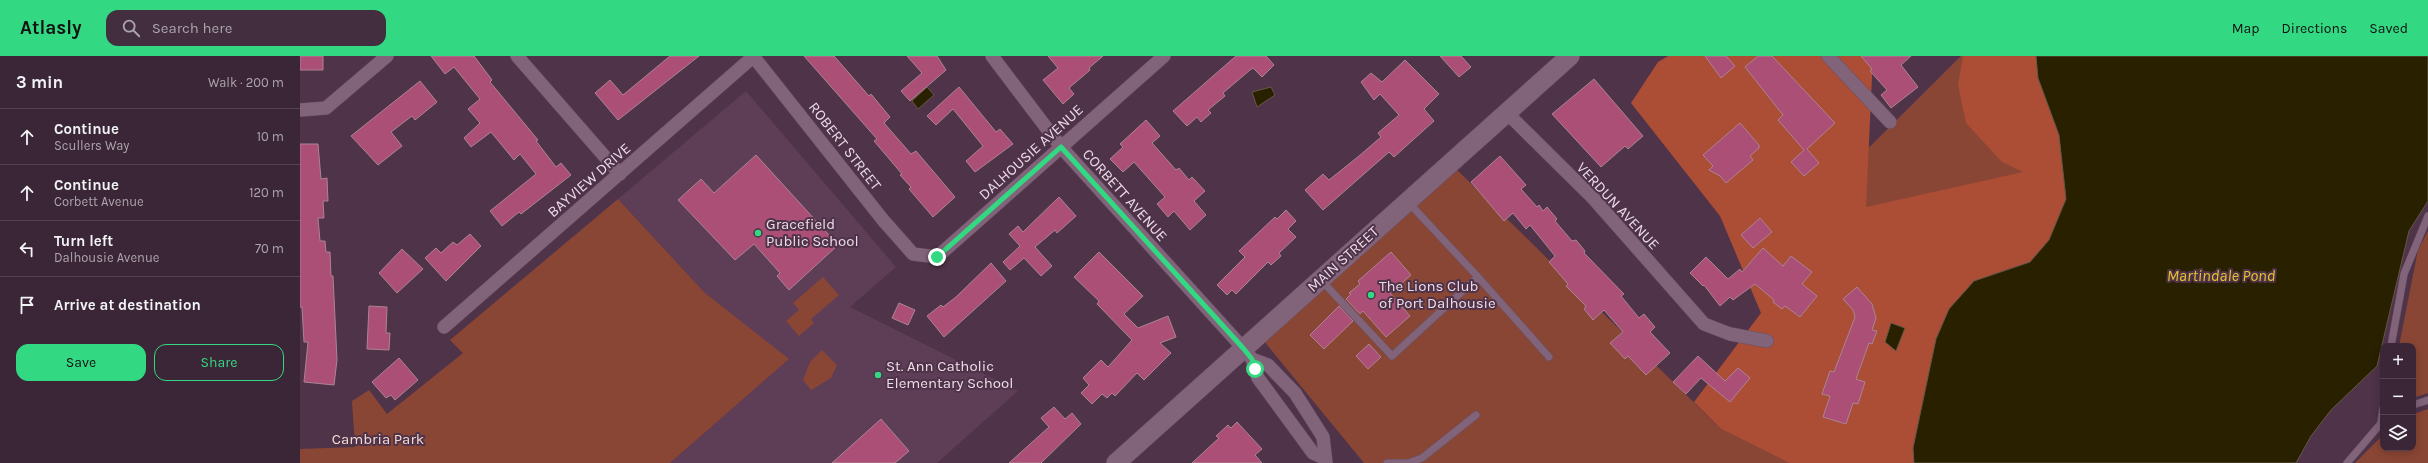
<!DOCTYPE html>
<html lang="en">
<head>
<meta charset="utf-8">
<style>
  body { margin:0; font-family:Karla,sans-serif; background:#422e3f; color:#f1f3f6 }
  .controls { position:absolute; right:12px; bottom:12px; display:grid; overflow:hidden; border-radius:8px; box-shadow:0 2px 10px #0003 }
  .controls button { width:36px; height:36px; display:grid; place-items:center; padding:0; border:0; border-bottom:1px solid #544352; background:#3b2637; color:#f1f3f6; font:20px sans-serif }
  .stop { position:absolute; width:12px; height:12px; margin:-9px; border:3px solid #33d882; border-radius:50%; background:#fff }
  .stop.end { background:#33d882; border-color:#fff; box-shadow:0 1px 4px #0008 }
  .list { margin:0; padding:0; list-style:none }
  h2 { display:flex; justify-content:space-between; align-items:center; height:52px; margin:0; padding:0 16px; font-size:17px }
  h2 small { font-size:13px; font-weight:400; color:#aca5ad }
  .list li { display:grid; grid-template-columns:26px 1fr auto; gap:12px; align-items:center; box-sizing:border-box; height:56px; padding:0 16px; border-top:1px solid #544352 }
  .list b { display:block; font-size:15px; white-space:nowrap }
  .list p { margin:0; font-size:13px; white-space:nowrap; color:#aca5ad }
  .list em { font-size:13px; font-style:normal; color:#aca5ad }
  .actions { display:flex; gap:8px; padding:12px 16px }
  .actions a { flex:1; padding:9px 0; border:1px solid #33d882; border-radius:12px; text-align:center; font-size:14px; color:#33d882 }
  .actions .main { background:#33d882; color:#111 }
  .icon { flex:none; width:22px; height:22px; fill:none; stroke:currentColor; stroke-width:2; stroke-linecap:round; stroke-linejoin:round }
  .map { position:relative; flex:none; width:2128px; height:407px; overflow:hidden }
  header { display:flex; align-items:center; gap:24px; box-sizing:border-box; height:56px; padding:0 20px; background:#33d882; color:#111 }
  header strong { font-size:19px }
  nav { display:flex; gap:22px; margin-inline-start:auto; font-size:14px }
  .search { width:280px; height:36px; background:#422e3f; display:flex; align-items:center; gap:10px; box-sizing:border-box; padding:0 14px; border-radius:12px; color:#aca5ad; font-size:15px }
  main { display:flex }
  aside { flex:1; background:#3b2637 }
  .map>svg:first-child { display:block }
  .built { fill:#5e3d57 }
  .green { fill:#8a4635 }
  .forest { fill:#ac4d36 }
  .water { fill:#292000; stroke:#645846 }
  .building { fill:#ab4f77; stroke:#ab8492 }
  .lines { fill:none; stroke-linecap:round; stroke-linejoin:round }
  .service-casing { stroke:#685063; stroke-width:8 }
  .minor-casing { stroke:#685063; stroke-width:14 }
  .secondary-casing { stroke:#685063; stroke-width:20 }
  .service { stroke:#81637a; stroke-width:7 }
  .minor { stroke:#81637a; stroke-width:13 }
  .secondary { stroke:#81637a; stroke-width:19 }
  .route { stroke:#33d882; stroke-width:5 }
  .poi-dot { fill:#33d882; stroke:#4f3349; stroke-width:1.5 }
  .labels { text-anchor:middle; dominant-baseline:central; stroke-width:4; stroke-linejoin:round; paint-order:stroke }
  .street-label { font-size:15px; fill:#eddce9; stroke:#4f3349 }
  .poi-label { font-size:15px; fill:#eddce9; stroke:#4f3349; text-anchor:start }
  .park-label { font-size:15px; fill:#f5dad3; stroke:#4f3349 }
  .water-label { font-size:16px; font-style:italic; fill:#e7c42b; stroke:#4f3349 }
</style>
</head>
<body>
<header>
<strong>Atlasly</strong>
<div class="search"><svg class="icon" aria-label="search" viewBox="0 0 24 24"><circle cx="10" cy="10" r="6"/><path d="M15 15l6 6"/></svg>Search here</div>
<nav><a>Map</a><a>Directions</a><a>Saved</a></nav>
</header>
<main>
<aside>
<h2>3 min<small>Walk · 200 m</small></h2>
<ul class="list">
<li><svg class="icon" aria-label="ahead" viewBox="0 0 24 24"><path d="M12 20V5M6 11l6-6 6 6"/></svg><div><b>Continue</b><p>Scullers Way</p></div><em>10 m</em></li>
<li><svg class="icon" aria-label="ahead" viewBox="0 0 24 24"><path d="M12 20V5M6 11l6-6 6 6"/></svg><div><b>Continue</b><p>Corbett Avenue</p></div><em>120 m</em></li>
<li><svg class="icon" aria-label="left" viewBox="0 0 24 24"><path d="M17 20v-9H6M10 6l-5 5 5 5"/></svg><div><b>Turn left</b><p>Dalhousie Avenue</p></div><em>70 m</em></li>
<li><svg class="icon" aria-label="arrive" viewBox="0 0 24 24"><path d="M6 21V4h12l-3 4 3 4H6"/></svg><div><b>Arrive at destination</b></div></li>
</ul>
<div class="actions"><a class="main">Save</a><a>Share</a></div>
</aside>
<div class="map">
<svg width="2128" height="407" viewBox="0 0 2128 407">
  <rect width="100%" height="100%" fill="#4f3349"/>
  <path class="built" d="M446,35L596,211L550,251L718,335L637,407H370L488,303L405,237L318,143Z"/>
  <path class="green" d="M1661,0H1667L1742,89L1692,189L1505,155Z
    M1149,106L1421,373L1489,407H1064L959,279Z
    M318,143L405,237L489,303L370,407H0V393L55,391L52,345L69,334L87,358L163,297L150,284Z
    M2128,175V337L2113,342V290H2099L2118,194Z
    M523,221L539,239L511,263L514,267L499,280L486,265L499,254L493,247Z
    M522,294L537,309L531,322L511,334L503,324L510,306Z
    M2128,353V407H2055L2083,379V392H2113V358Z"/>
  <path class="forest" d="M1368,0H1573L1566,151L1723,116L1702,106L1666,67L1658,29L1663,0H1736L1738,22L1759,79L1766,143L1749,184L1730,206L1674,225L1649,253L1636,283L1613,392L1614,407H1489L1421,373L1394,346L1461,257L1420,160L1331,47L1358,6Z"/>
  <path class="water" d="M1736,0H2128V145L2109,175L2077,310L2031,354L2011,380L1996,407H1614L1613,392L1636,283L1649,253L1674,225L1730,206L1749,184L1766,143L1759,79L1738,22Z
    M627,31L634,39L618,53L612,45Z
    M971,31L975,39L957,51L952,36Z
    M1591,267L1605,272L1596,295L1585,286Z"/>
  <path class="building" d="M0,0H23V14H0Z
    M131,0H174L192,24L190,26L238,84L236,85L256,111L261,107L271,119L221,158L219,156L202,170L190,155L236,118L220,98L214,104L191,76L171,91L164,82L180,67L168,53L180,43L154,11L145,18Z
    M370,0H399L318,64L295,37L310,24L323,39Z
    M504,0H534L569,40L571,38L590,61L584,67L611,98L616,95L655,141L633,161L609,133L611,131L600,119L602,118L574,85L577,83Z
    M607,0H637L646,14L610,45L601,35L622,17Z
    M748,0H803L789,12L790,14L769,32L774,38L763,48L743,24L758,12Z
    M936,0H966L974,9L962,21L953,12L950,14L923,37L925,40L908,54L911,57L901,66L897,61L887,70L873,55Z
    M1140,0H1161L1171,11L1159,21Z
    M1405,0H1426L1435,10L1421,22Z
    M1458,0H1472L1535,67L1507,93L1519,107L1504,120L1491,106L1504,94L1478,64L1483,59L1445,11Z
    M1561,0H1611L1601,9L1618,31L1591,52L1581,39L1587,34L1570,15L1572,13Z
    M1105,4L1139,38L1124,53L1134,65L1094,101L1089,96L1023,154L1005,134L1023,118L1029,124L1059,100L1081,81L1078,77L1099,59L1080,38L1074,44L1061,26L1071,17L1082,26Z
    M1294,23L1343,80L1328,93L1325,90L1301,111L1252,58Z
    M120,25L137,46L115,64L112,60L91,76L102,90L78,109L51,80Z
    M659,31L696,76L700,73L713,88L675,116L666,105L683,90L653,53L636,69L627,60Z
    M846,64L860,80L852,87L876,114L879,112L889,124L892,121L905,135L894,145L906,159L890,174L874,155L868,161L857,148L865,141L834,106L823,116L810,103L823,91L820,88Z
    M1440,67L1459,89V92L1450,100L1453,104L1426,127L1420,120L1409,114L1413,110L1403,99Z
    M0,88H18L21,123L27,122L28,145H23L24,162H18L20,185H25L26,196H30L31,220H33L37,304L34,329L4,326L8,286H4L2,251H0Z
    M456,99L538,189L489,234L477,220L480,217L454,188L435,204L378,144L401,123L414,137Z
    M1200,100L1226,129L1221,133L1237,151L1239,149L1243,155L1247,151L1257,163L1255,165L1272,185L1276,184L1285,195L1284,197L1324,238L1321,240L1339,262L1344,258L1355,271L1350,276L1370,297L1346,319L1328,300L1325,303L1310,287L1323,276L1304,254L1293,264L1284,253L1286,250L1266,230L1268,228L1249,206L1255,200L1230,169L1226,173L1213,157L1204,165L1171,126Z
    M759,141L776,160L757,177L755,174L735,191L752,210L741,220L724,202L710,214L703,206L720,190L709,178L718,170L723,176Z
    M986,154L996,165L988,173L996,181L979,197L981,200L971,209L968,206L936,238L932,234L927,239L917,229L945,201L939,195L975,161L977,163Z
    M1460,162L1472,176L1453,192L1441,179Z
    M170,178L181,190L146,225L125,202L136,192L141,197L153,186L157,189Z
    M1463,192L1483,210L1491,200L1512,216L1502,228L1517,240L1500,261L1485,250L1482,253L1473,246L1474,244L1455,228L1433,244L1430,241L1420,250L1404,229L1403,230L1390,217L1406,201L1428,223L1440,213L1442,216Z
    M102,193L123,213L97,237L79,217Z
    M799,196L843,240L824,258L838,272L868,260L876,281L860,287L871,297L844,324L837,317L815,340L812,337L807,342L802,338L792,348L781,337L789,329L783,322L801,304L808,311L832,284L797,248L799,245L774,221Z
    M1091,196L1111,219L1090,237L1110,260L1086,281L1063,255L1060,258L1046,243L1051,238L1049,237L1060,228L1058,225Z
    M691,207L706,225L644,281L627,260L641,249L643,251L656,241Z
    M1557,231L1572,248L1576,262L1572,274L1577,275L1572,288L1569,287L1556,323L1565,326L1558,348L1553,347L1546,368L1523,361L1530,340L1522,338L1530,315L1534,316L1555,261L1553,254L1543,243Z
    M599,247L615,254L608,269L592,262Z
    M69,250L87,251L86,277H90L89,294L67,293Z
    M1039,250L1053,265L1024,293L1010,279Z
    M1069,288L1081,301L1068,313L1056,300Z
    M1398,300L1425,325L1438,312L1450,322L1430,346L1401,322L1386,338L1373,326Z
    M99,302L118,324L95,344L91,339L86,342L72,326Z
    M754,351L765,363L772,357L781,368L741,407H709L749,371L741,362Z
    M581,363L609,395L595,407H532Z
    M937,366L962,393L955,399L962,407H892L919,382L916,380L928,369L931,372Z"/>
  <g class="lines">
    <defs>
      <path id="service" d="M1178,221L1249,301
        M1021,224L1092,300L1178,221L1108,146
        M2091,290L2104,218L2128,160
        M2113,349L2128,344
        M2081,366L2083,353
        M1087,407H1108L1122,402L1176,359
        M2047,407L2083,365"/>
      <path id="minor" d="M217,0L320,118
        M453,0L583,164L613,198L637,201L864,0
        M692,0L761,91L943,292L952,303L958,322L1013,397L1024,402
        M1528,0L1590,66
        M0,54L26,52L87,0
        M1206,56L1293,142L1404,268L1430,278L1467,285
        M144,271L454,0
        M952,303L968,309L995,337L1023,381L1026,407"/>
      <path id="secondary" d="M816,407L1270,0"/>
    </defs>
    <use href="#service" class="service-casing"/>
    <use href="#minor" class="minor-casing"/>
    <use href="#secondary" class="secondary-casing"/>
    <use href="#service" class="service"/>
    <use href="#minor" class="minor"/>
    <use href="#secondary" class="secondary"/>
  </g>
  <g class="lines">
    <path class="route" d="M637,201L761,91L943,292L952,303L955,313"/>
  </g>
  <g class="poi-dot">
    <circle cx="458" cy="177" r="4"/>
    <circle cx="1071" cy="239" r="4"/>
    <circle cx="578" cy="319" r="4"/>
  </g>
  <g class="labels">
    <g class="street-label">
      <text transform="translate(545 90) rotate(52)">ROBERT STREET</text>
      <text transform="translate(731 96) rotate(-42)">DALHOUSIE AVENUE</text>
      <text transform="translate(289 124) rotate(-41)">BAYVIEW DRIVE</text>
      <text transform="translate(825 139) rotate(48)">CORBETT AVENUE</text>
      <text transform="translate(1318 150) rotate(47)">VERDUN AVENUE</text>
      <text transform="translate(1043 203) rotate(-42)">MAIN STREET</text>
    </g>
    <g class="poi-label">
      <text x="466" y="168">Gracefield<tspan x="466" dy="17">Public School</tspan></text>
      <text x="1079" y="230">The Lions Club<tspan x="1079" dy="17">of Port Dalhousie</tspan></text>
      <text x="586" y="310">St. Ann Catholic<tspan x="586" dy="17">Elementary School</tspan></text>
    </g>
    <g class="park-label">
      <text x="78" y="383">Cambria Park</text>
    </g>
    <g class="water-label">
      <text x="1921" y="219">Martindale Pond</text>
    </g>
  </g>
</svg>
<div class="controls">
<button>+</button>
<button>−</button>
<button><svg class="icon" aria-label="layers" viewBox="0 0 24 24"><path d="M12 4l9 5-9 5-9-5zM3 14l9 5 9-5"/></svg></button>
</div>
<div class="stop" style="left:955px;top:313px"></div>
<div class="stop end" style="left:637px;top:201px"></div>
</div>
</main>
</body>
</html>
